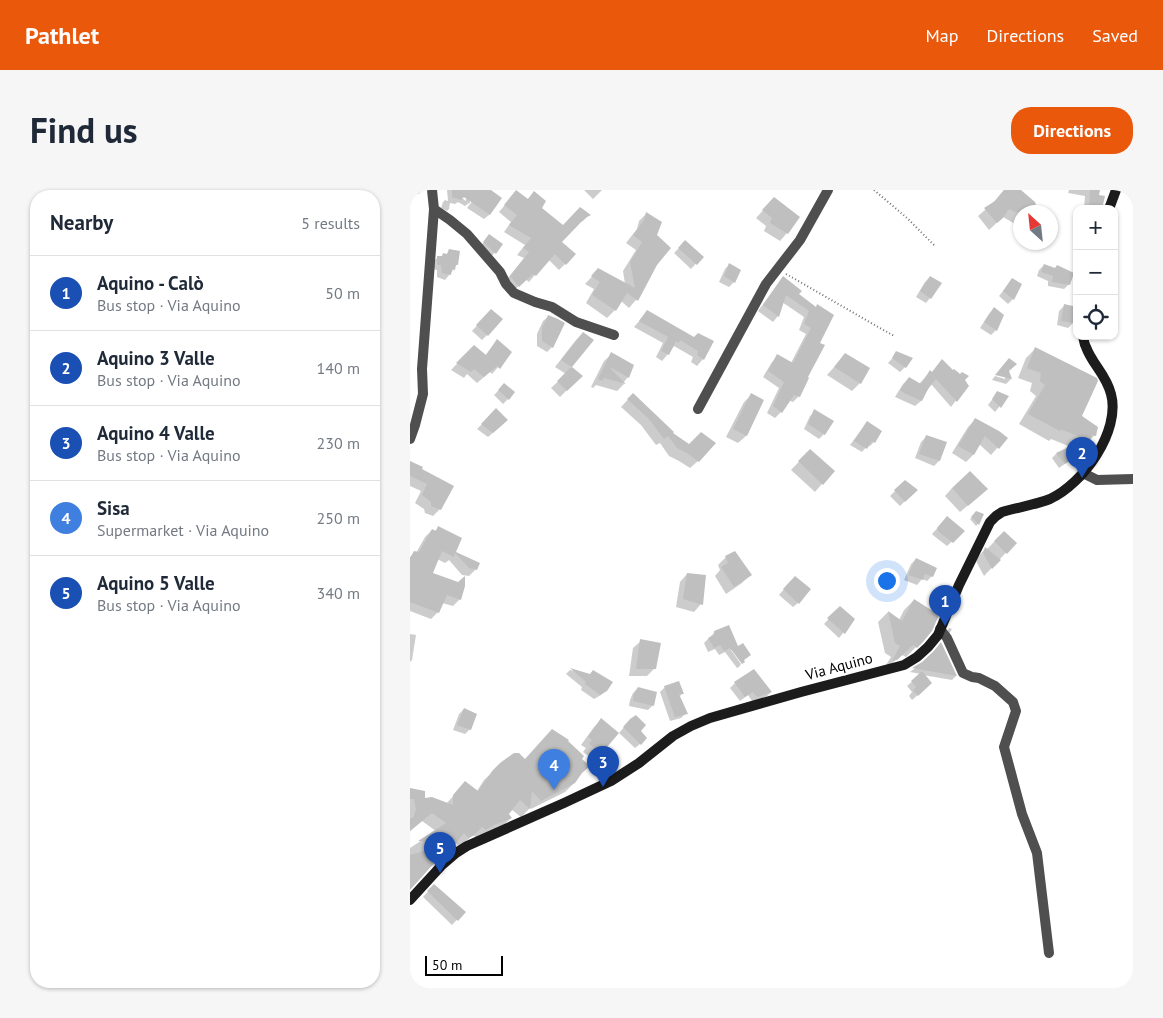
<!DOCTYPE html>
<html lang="en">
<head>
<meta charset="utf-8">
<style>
  body { margin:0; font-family:"PT Sans",sans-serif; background:#f6f6f7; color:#1f2937 }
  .controls { position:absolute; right:15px; top:15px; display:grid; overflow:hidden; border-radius:10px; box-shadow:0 1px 4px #0004 }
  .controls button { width:45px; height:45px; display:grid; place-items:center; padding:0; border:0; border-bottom:1px solid #e0e1e3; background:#fff; color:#1f2937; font:25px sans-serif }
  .compass { position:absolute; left:603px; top:15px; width:45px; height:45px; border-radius:50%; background:#fff; box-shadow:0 1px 4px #0004; rotate:333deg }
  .scale { position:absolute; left:15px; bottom:12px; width:78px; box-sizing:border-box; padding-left:5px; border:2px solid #000; border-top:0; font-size:14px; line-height:18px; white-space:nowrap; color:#000; -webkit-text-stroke:4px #fff; paint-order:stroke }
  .you { position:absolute; left:476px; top:390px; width:18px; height:18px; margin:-12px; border:4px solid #fff; border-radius:50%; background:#1a73e8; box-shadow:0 0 0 8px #1a73e833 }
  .badge { display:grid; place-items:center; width:32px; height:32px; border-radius:50%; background:#ea580c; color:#fff; font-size:16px; font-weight:700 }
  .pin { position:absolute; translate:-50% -41px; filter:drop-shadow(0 1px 2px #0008) }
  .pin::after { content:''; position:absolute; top:26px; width:18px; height:15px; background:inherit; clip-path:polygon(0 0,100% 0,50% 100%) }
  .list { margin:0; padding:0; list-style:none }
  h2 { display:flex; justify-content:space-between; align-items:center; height:65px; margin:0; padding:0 20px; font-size:21px }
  h2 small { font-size:16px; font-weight:400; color:#747a83 }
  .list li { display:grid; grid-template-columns:32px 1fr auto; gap:15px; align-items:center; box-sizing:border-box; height:75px; padding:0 20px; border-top:1px solid #e0e1e3 }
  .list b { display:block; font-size:19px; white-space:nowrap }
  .list p { margin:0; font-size:16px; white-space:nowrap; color:#747a83 }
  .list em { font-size:16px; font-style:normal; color:#747a83 }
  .icon { flex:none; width:28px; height:28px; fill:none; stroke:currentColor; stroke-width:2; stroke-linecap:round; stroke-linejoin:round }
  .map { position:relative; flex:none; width:723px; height:798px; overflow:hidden; border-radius:20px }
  header { display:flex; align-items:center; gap:30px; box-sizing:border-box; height:70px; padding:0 25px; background:#ea580c; color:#fff }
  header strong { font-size:24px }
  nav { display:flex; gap:28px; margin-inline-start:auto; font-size:18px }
  .intro { display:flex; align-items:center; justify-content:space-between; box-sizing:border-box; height:120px; padding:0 30px }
  h1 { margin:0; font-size:35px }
  .button { padding:12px 22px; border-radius:20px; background:#ea580c; color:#fff; font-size:18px; font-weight:700 }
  main { display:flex; gap:30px; padding:0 30px }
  aside { flex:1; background:#fff; border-radius:20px; box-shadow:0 1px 4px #0004 }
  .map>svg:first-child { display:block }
  .shadow { fill:#0003; fill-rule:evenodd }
  .building { fill:#bfbfbf }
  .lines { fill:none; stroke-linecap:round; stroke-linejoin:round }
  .path { stroke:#717171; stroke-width:2; stroke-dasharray:1 2.5; stroke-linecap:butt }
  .street { stroke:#4f4f4f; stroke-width:10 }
  .secondary { stroke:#1c1c1c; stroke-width:10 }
  .labels { text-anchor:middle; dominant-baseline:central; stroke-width:4.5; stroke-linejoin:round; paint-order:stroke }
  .street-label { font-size:15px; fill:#000; stroke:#fff }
</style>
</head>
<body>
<header>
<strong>Pathlet</strong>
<nav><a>Map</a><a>Directions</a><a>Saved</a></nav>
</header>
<div class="intro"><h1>Find us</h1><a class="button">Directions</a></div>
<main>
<aside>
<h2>Nearby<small>5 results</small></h2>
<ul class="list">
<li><span class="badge" style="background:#1a4fb4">1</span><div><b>Aquino - Calò</b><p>Bus stop · Via Aquino</p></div><em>50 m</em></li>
<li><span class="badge" style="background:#1a4fb4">2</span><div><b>Aquino 3 Valle</b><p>Bus stop · Via Aquino</p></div><em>140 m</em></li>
<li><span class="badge" style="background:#1a4fb4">3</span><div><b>Aquino 4 Valle</b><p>Bus stop · Via Aquino</p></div><em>230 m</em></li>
<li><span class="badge" style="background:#3f7fe0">4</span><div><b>Sisa</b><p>Supermarket · Via Aquino</p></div><em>250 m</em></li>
<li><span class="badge" style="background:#1a4fb4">5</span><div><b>Aquino 5 Valle</b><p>Bus stop · Via Aquino</p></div><em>340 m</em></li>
</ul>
</aside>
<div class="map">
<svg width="723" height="798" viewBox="0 0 723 798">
  <rect width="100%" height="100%" fill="#fff"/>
  <path class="shadow" d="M0,0H13L9,4H0Z
    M37,0H59L60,13H59L55,16L48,12L45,14L40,13L39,19L37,21L31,18L33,12L35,10L38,11ZM48,5L56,8V11Z
    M71,0H78L90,8L79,25L74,29L57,18Z
    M174,0H192L183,9Z
    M594,0H609L624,13L627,22H610V33L605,34L593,27L579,40L568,26L582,14Z
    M659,0H689L688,6L691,19H674L675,6L658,3Z
    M106,2L117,10L124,3L130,18L153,37L179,25L173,31L168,33L150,52L164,65L149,80L138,69L119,92L115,89L102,103L94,93L114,68L107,65L115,55L94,42L101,32L89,22Z
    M357,16L377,43L370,51L354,41L356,36L346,28Z
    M237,23L245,46L246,74L226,110L219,118L211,111L205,120L197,128L176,113L184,99L175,94L189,79L215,94L213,81L226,60L216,53L227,39L229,31Z
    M75,51L91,55L80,68L69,57Z
    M275,52L292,67L281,79L264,63Z
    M40,61L45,76L44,79L35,90L27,87V80L22,79L23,72L28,67L36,65Z
    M319,75L330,80L324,92L319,97L309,92L315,79Z
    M634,75L645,79L659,94L654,99L638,96V91L627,86L629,80Z
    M520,87V108L516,113L506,107L515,92Z
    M602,90L610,94L603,109L598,114L589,106Z
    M368,94L387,104L405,118L407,116L408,153L389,206L383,212L378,210L371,222L365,228L357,223L369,198L353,187L362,172L368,166L381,173L396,144L389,140L394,127L372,112L368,126L363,132L348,121Z
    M654,116L663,133L658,138L647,135L649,121Z
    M584,119L593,126L586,140L581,145L570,138L579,124Z
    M81,120L77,145L72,150L62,141Z
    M237,122L284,149L293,169L287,176L281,172L283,167L264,156L258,164L252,171L246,167L253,153L224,137Z
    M138,127L142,157L137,162L127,156V144L133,131Z
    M173,143L182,151L160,177L171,186L150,207L141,198L156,184L145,177L166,150Z
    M87,151L101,162L82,184L80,182L67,193L57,184L54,188L41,180L64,156L75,166Z
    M626,158L685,245L669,260L666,266L649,278L642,268L646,264L661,257L641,249L639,251L609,234L626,206L620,201L622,193L608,188L616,168Z
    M487,163L495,177L490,182L478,173Z
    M202,164L218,187L213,193L214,194L207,201L186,195L183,198L181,197L194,171Z
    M435,165L450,193L442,201L417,185Z
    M598,181L601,189L596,194L582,190L585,186L595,189V186Z
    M520,182L522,183L553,190L557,196L541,217L521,194L511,211L505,216L485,207L493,194L499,188L509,194Z
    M94,195L98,209L93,214L84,205Z
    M588,202L597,207L585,222L578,215Z
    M223,204L288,271L280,278L269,271L259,266L250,253L246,255L231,235L211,217Z
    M341,205L352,210L336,246L328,253L316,247L334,212Z
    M86,220L92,235L78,247L67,239Z
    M405,221L414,244L409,249L394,239L400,226Z
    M565,230L596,248L581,265L569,254L563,265L556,272L542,263L558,237Z
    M457,232L464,252L460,256L458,255L452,262L440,255Z
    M516,247L536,253L529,271L524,276L505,268L511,252Z
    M400,260L423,281L405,302L381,280Z
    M0,272L11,277L30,319L23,326L15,323L14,319L5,313L11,301L0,296Z
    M495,291L506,300L490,316L480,306Z
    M542,298L569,306L550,322L535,306Z
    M567,323L568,334L566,336L560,329Z
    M532,333L553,341L537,356L524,346L522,344Z
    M29,337L44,362L68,373L66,379L59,386L52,385L39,370L35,373L27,369L21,384L50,409L43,416L32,413L28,422L21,429L0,421V367L5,363H6L15,347L22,340L24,342Z
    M594,342L605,353L574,386L566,371L568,367L575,359L576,360Z
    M325,363L340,385L332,393L316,404L305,386L310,380L308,375L316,367Z
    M506,369L522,386L517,391L512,389L507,395L494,390L501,374Z
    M277,384L291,414L284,422L266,417L270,392Z
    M380,392L388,413L383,417L369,405Z
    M504,410L512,451L496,467L492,465L473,480L481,467L475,463L468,432L478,422L489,430L494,420Z
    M430,417L444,430L429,448L414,434Z
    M539,438L542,439L539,444L537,441Z
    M305,442L328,458L324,460H321L331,474L329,477L327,478L315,462L309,465L305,459L298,462L294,453Z
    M0,444L6,445L2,470L0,472Z
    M231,451L245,478L237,486H219L223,458Z
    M531,454L546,486L542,490L513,485L516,498L502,510L499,506L502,502L497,496L511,484L500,482L512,473Z
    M160,480L179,485L196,500L191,505L184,509L171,500L172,497L156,484Z
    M325,493L361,502L356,507L342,511L338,505L330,511L320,498Z
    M255,497L273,503L269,507L276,523L271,528L260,531L250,502Z
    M228,498L243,515L238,520L219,516L220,510L223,503Z
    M54,519L60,539L55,544L43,540L49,524Z
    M191,530L207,543L184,570L173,562L176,558L171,555L184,537Z
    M216,535L229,541L230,554L225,558L209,543Z
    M114,570L164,593L155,602L121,619L120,618L111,627L101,619L97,624L101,628L92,637L67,648L63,645L53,654L49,656L45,652L0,697V658L26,641L12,631L0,641V599L14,609L36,614L55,593L67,601L74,590L91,574Z
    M24,695L54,722L42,735L13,707Z"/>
  <path class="building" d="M42,0H81L92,8L80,25L54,7L51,10L42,7Z
    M106,0L118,9L124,1L136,11L132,18L153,35L170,17L181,25L175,28L152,52L166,64L156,75L145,64L126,86L123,84L109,97L100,86L119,62L113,58L121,48L99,35L107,25L94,15Z
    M594,0H611L625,12L628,22H605L599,19L593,28L587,33L574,18L585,11Z
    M680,0H690L689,5L695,6L692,19H679Z
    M364,7L390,27L378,44L360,33L362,28L352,20Z
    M236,22L252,32L247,45L261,58L247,75L228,111L217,103L206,121L182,105L190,92L181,86L188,78L225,98L220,72L232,52L223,45L234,30Z
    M79,44L93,54L86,64L73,52Z
    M275,50L294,67L287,75L268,58Z
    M39,59L50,61L48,75H46L45,80L42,79L41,85L32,83L31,75H27V66H32L33,63L37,64Z
    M319,73L331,80L325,93L314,86Z
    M634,74L645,78L647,75L664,83L660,95L642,92L643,86L631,82Z
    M373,86L392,101L389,104L406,117L407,114L424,125L410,153L415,155L398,187L399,188L390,207L384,205L372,223L363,216L374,192L358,181L367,164L383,173L401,138L394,134L399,121L376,105L369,127L353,115Z
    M520,86L532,93L521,109L510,101Z
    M602,88L612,94L604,110L593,101Z
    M654,114L667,117L664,133L651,131Z
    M584,117L594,125L587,141L574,132Z
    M81,119L93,129L78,146L66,135Z
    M237,120L284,147L288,143L304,151L294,170L287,165L288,161L270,150L269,153L266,151L259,165L251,161L258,147L229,131Z
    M138,125L148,129L155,133L143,158L132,151V138Z
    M173,142L184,150L162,177L173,186L157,201L147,191L161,177L151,170Z
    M87,149L102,162L90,179L87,176L74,187L64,179L61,182L46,173L64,155L76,165Z
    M625,157L687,188L688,191L672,226L688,237L686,246L682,245L680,251L650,239L651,240L650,241L618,224L635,195L630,191L631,183L617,178Z
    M486,161L503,168L496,178L482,168Z
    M201,162L224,175L219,188L202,178L201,179L216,194L194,188L192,191L188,189Z
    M435,163L460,178L451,194L424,177Z
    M599,168L607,174L599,181L602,189L585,185Z
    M532,169L543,180L544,179L550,184L552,182L559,186L555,190L559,196L547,212L526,189L518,199L512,211L494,203L490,200L499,187L511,194L520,180L522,182Z
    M94,193L105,202L99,210L88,200Z
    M587,201L599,206L591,218L582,209Z
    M223,203L264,242L263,243L279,254L291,242L306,253L289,272L277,263L267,258L258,246L254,249L238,228L217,209Z
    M341,203L354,210L337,246L323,239Z
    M86,218L98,230L83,243L71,234Z
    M404,219L424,231L415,245L398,234Z
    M565,228L589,241L598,248L589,259L575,246L564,265L548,256Z
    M457,231L472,241L465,253L462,251L457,259L444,251Z
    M516,245L537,252L530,271L509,264Z
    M665,254L673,262L655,274L646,263Z
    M400,259L425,281L413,295L388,271Z
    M0,271L13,277L12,279L44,296L31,320L21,316V312L12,305L17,294L0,286Z
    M560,281L578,299L558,316L542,298Z
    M495,290L508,300L495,312L484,300Z
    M566,321L574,324L569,335L561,327Z
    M537,326L555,341L543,353L529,342L527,338Z
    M28,336L52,348L46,362L70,373L67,380L59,378L45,363L44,367L32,361L23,383L48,392L55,386V396L51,410L37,405L29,423L0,412V368L4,361L9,362L22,339L26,341Z
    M594,341L607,353L597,364L584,351Z
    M575,357L591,370L582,379L573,363Z
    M325,361L342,385L324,397L311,377L318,373L315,366Z
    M506,368L527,378L523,387L515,384L513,390L498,385Z
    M277,383L296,385L293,415L273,409Z
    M385,386L401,399L389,414L373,399Z
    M504,409L529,425L522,441L513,452L507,458L503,455L487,470L482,471L490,456L485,453L478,421L492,431Z
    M430,416L445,429L435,444L417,428Z
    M319,435L328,456L333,453L341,465L334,470L335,472L332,474L320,458L314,461L310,455L304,458L298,448L304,445V441Z
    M230,449L251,453L246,479H226Z
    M531,452L547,486L502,478L512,472L523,462Z
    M160,478L180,484L183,480L203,492L197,501L190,505L175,494L176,492Z
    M344,479L362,502L347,507L343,502L335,507L324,492Z
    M512,481L522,493L508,506L503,500L506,497L501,491Z
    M269,491L274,504H269L278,524L265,527L254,496Z
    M228,497L247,502L244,516L223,511L224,504Z
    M54,518L67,524L61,540L47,535Z
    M226,525L236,535L231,541L237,548L231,555L213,537L220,529Z
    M191,528L209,543L192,563L179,554L182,550L178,547Z
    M142,539L159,550L158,551L174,566L172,569L180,576L172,583L165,593L131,611L122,601L120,619L110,610L99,624L102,628L84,635L76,640L72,637L63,646L58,648L54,643L42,658L27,670L0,700V665L42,653L8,651L36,633L22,623L0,641V628H3L6,620L4,609H0V598L15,601V608L22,607L43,615V605L55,591L68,601L83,580L90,573L104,563H109L115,569Z
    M24,694L56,722L48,731L17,701Z"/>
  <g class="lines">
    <path class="path" d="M464,0L497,28L524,55
      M376,84L484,146"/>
    <path class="street" d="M24,19L40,30L57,44L90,82L96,94L104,103L125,112L142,117L166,132L204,145
      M288,219L356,94L390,50L418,0
      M0,249L5,235L13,204L12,179L24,19L22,0
      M673,283L687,290L723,289
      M530,439L537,448L553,483L562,487L569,488L585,496L603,512L606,521L594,557L612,624L627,663L639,763"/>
    <path class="secondary" d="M699,19L706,0
      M0,710L32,675L46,663L57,656L154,613L201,591L229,573L263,546L281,536L300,528L391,502L494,475L507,467L518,457L528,445L549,395L580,332L586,326L592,322C608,317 625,315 640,309C673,294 711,241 701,204C696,184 682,174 676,157C674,154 674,150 673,146"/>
  </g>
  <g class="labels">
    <g class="street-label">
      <text transform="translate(429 476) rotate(-15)">Via Aquino</text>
    </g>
  </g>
</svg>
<div class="controls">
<button>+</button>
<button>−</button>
<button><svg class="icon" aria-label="locate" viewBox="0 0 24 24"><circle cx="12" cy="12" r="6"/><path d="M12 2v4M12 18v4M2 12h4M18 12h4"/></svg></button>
</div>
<svg class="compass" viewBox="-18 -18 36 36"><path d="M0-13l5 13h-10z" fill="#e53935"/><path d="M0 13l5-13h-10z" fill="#747a83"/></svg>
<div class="scale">50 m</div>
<div class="you"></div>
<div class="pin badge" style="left:535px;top:436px;background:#1a4fb4">1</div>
<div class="pin badge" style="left:672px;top:288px;background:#1a4fb4">2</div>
<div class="pin badge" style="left:193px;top:597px;background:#1a4fb4">3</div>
<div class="pin badge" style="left:144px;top:600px;background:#3f7fe0">4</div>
<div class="pin badge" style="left:30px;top:683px;background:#1a4fb4">5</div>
</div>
</main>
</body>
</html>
